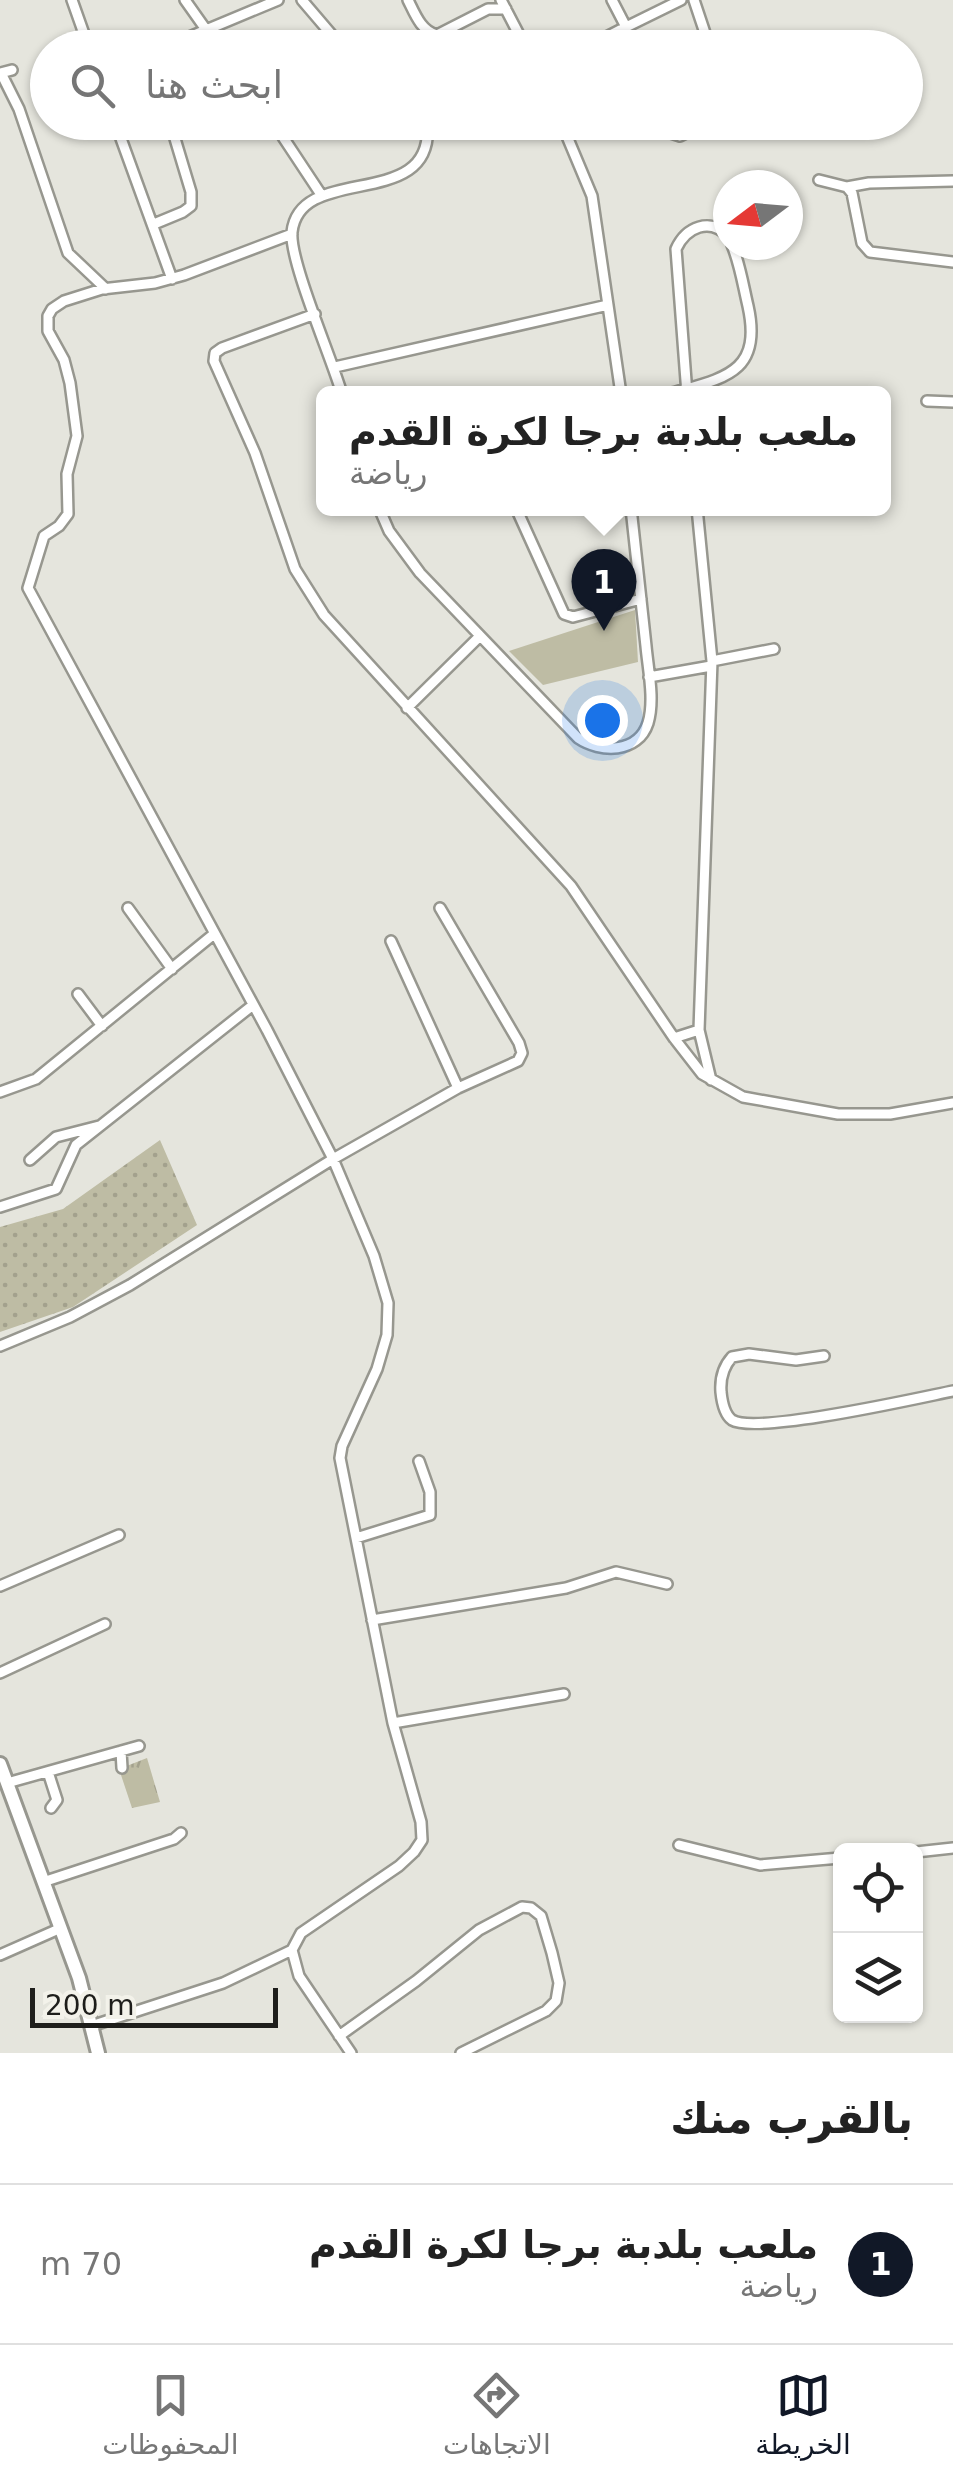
<!DOCTYPE html>
<html lang="ar">
<head>
<meta charset="utf-8">
<style>
  body { margin:0; font-family:"DejaVu Sans",Cairo,sans-serif; background:#f6f6f6; color:#222; direction:rtl }
  .controls { position:absolute; right:30px; bottom:30px; display:grid; overflow:hidden; border-radius:15px; box-shadow:0 2px 8px #0004 }
  .controls button { width:90px; height:90px; display:grid; place-items:center; padding:0; border:0; border-bottom:2px solid #e0e0e0; background:#fff; color:#222; font:50px sans-serif }
  .compass { position:absolute; left:713px; top:170px; width:90px; height:90px; border-radius:50%; background:#fff; box-shadow:0 2px 8px #0004; rotate:254deg }
  .scale { position:absolute; left:30px; bottom:25px; width:248px; box-sizing:border-box; padding-left:10px; border:5px solid #1e1e1b; border-top:0; font-size:28px; line-height:35px; white-space:nowrap; color:#1e1e1b; -webkit-text-stroke:8px #f3f2ea; paint-order:stroke }
  .you { position:absolute; left:602px; top:720px; width:35px; height:35px; margin:-25px; border:8px solid #fff; border-radius:50%; background:#1a73e8; box-shadow:0 0 0 15px #1a73e833 }
  .badge { display:grid; place-items:center; width:65px; height:65px; border-radius:50%; background:#111827; color:#fff; font-size:32px; font-weight:700 }
  .pin { position:absolute; translate:-50% -82px; filter:drop-shadow(0 2px 5px #0008) }
  .pin::after { content:''; position:absolute; top:52px; width:35px; height:30px; background:inherit; clip-path:polygon(0 0,100% 0,50% 100%) }
  .popup { position:absolute; left:316px; top:386px; width:575px; height:130px; box-sizing:border-box; display:grid; place-content:center; border-radius:15px; background:#fff; filter:drop-shadow(0 2px 8px #0005); font-size:32px; white-space:nowrap; color:#767676 }
  .popup b { font-size:38px; color:#222 }
  .popup::after { content:''; position:absolute; left:50%; top:100%; margin-left:-20px; border:20px solid transparent; border-top-color:#fff }
  .list { margin:0; padding:0; list-style:none }
  h2 { display:flex; justify-content:space-between; align-items:center; height:130px; margin:0; padding:0 40px; font-size:42px }
  h2 small { font-size:32px; font-weight:400; color:#767676 }
  .list li { display:grid; grid-template-columns:65px 1fr auto; gap:30px; align-items:center; box-sizing:border-box; height:160px; padding:0 40px; border-top:2px solid #e0e0e0 }
  .list b { display:block; font-size:38px; white-space:nowrap }
  .list p { margin:0; font-size:32px; white-space:nowrap; color:#767676 }
  .list em { font-size:32px; font-style:normal; color:#767676 }
  .icon { flex:none; width:55px; height:55px; fill:none; stroke:currentColor; stroke-width:2; stroke-linecap:round; stroke-linejoin:round }
  .map { position:relative; flex:none; width:953px; height:2053px; overflow:hidden; direction:ltr }
  .search { position:absolute; background:#fff; box-shadow:0 2px 8px #0004; left:30px; right:30px; top:30px; height:110px; display:flex; align-items:center; gap:25px; box-sizing:border-box; padding:0 35px; border-radius:55px; color:#767676; font-size:38px }
  .sheet { height:290px; background:#fff }
  nav { display:flex; justify-content:space-around; align-items:center; box-sizing:border-box; height:140px; border-top:2px solid #e0e0e0; background:#fff; font-size:28px; color:#767676 }
  nav a { display:grid; justify-items:center; gap:5px }
  nav .on { color:#111827 }
  .map>svg:first-child { display:block }
  .grass { fill:url(#grass-dots) }
  .park { fill:url(#park-tufts) }
  .pitch { fill:#bebca4 }
  .lines { fill:none; stroke-linecap:round; stroke-linejoin:round }
  .street-casing { stroke:#97978f; stroke-width:14 }
  .secondary-casing { stroke:#97978f; stroke-width:18 }
  .street { stroke:#fff; stroke-width:9 }
  .secondary { stroke:#fff; stroke-width:12 }
</style>
</head>
<body>
<div class="map">
<svg width="953" height="2053" viewBox="0 0 953 2053">
  <defs>
    <pattern id="grass-dots" width="8" height="8" patternUnits="userSpaceOnUse" patternTransform="scale(2.5)"><rect width="8" height="8" fill="#bebca4"/><path d="M2 2h.1M6 6h.1" fill="none" stroke="#a3a18d" stroke-width="1.8" stroke-linecap="round"/></pattern>
    <pattern id="park-tufts" width="24" height="20" patternUnits="userSpaceOnUse" patternTransform="scale(2.5)"><rect width="24" height="20" fill="#bebca4"/><path d="M3 7l-1-3M5 7V3M7 7l1-3M15 17l-1-3M17 17v-4M19 17l1-3" fill="none" stroke="#a3a18d"/></pattern>
  </defs>
  <rect width="100%" height="100%" fill="#e5e5dd"/>
  <path class="grass" d="M160,1140L197,1225L73,1307L0,1332V1227L63,1209Z"/>
  <path class="park" d="M147,1758L160,1802L132,1808L119,1769Z"/>
  <path class="pitch" d="M635,610L638,662L543,685L509,651Z"/>
  <g class="lines">
    <defs>
      <path id="street" d="M72,0L89,48
        M185,0L219,48
        M302,0L343,48
        M408,0C415,14 421,31 437,35L488,9H506
        M501,0L526,48
        M612,0L626,27
        M694,0L710,48
        M620,30L681,0
        M163,48L278,0
        M585,48L620,30L628,48
        M12,70L1,73L19,109L68,253L106,289
        M115,122L172,279
        M273,122L322,196
        M561,122L592,196L621,394
        M663,122L671,133L680,136L708,122
        M819,180L847,187L852,193L862,243L870,252L953,262
        M847,187L869,183L953,181
        M154,224L183,212L191,206V192L170,122
        M292,234L184,275L155,283L102,289L64,301L52,309L48,316V331L64,360L70,383L77,436L67,474L68,514L59,526L44,536L28,588L267,1030L333,1159L374,1256L388,1303L387,1335L377,1369L342,1446L340,1458L393,1723L421,1822L422,1840L414,1852L399,1866L301,1933L292,1950L299,1976L351,2053
        M315,314L222,348L215,353L214,361L255,453L295,569L324,615L571,886L674,1038L702,1074L743,1097L838,1114H890L953,1103
        M335,367L608,305
        M342,394C332,359 289,260 292,232C300,161 437,214 427,122
        M669,394C723,378 763,374 748,306C743,285 740,264 732,245
        M687,394L676,249C686,227 710,217 728,236
        M927,401L953,402
        M379,508L389,531L420,573L578,738C600,753 638,754 648,723C655,700 648,669 646,646C641,600 636,554 631,508
        M516,508L564,614L573,617L641,599
        M697,508L712,661L699,1030L711,1080
        M712,661L774,649
        M649,677L711,666
        M407,708L480,636
        M128,908L172,969
        M391,941L458,1088
        M78,994L102,1026
        M674,1038L699,1030
        M0,1092L36,1079L214,934
        M30,1160L56,1137L99,1126
        M0,1207L56,1189L76,1145L253,1005
        M0,1346L70,1317L130,1285L333,1159L458,1088L518,1061L522,1053L519,1043L440,908
        M824,1356L796,1360L749,1354L732,1357C723,1367 720,1379 721,1392C722,1402 724,1414 732,1420C756,1435 918,1398 953,1391
        M356,1538L430,1515V1492L419,1461
        M0,1586L119,1535
        M372,1620L566,1588L616,1572L667,1584
        M0,1673L105,1624
        M393,1723L564,1694
        M121,1751L122,1768
        M48,1772L57,1800L51,1808
        M7,1783L139,1746
        M679,1845L760,1865L840,1858
        M916,1852L953,1848
        M43,1882L174,1839L181,1833
        M0,1955L61,1928
        M91,2026L223,1983L292,1950
        M339,2036L416,1981L479,1930L522,1907L531,1908L541,1916L552,1953L559,1983L556,2001L546,2011L461,2053"/>
      <path id="secondary" d="M0,1764L79,1978L98,2053"/>
    </defs>
    <use href="#street" class="street-casing"/>
    <use href="#secondary" class="secondary-casing"/>
    <use href="#street" class="street"/>
    <use href="#secondary" class="secondary"/>
  </g>
</svg>
<div class="controls">
<button><svg class="icon" aria-label="locate" viewBox="0 0 24 24"><circle cx="12" cy="12" r="6"/><path d="M12 2v4M12 18v4M2 12h4M18 12h4"/></svg></button>
<button><svg class="icon" aria-label="layers" viewBox="0 0 24 24"><path d="M12 4l9 5-9 5-9-5zM3 14l9 5 9-5"/></svg></button>
</div>
<svg class="compass" viewBox="-18 -18 36 36"><path d="M0-13l5 13h-10z" fill="#e53935"/><path d="M0 13l5-13h-10z" fill="#767676"/></svg>
<div class="scale">200 m</div>
<div class="you"></div>
<div class="pin badge" style="left:604px;top:631px">1</div>
<div class="popup"><b>ملعب بلدبة برجا لكرة القدم</b>رياضة</div>
<div class="search"><svg class="icon" aria-label="search" viewBox="0 0 24 24"><circle cx="10" cy="10" r="6"/><path d="M15 15l6 6"/></svg>ابحث هنا</div>
</div>
<section class="sheet">
<h2>بالقرب منك<small></small></h2>
<ul class="list">
<li><span class="badge">1</span><div><b>ملعب بلدبة برجا لكرة القدم</b><p>رياضة</p></div><em>70 m</em></li>
</ul>
</section>
<nav>
<a class="on"><svg class="icon" aria-label="map" viewBox="0 0 24 24"><path d="M3 6l6-2 6 2 6-2v14l-6 2-6-2-6 2zM9 4v14M15 6v14"/></svg>الخريطة</a>
<a><svg class="icon" aria-label="directions" viewBox="0 0 24 24"><path d="M12 3l9 9-9 9-9-9zM9 14v-3h6M13 9l2 2-2 2"/></svg>الاتجاهات</a>
<a><svg class="icon" aria-label="saved" viewBox="0 0 24 24"><path d="M7 4h10v16l-5-4-5 4z"/></svg>المحفوظات</a>
</nav>
</body>
</html>
